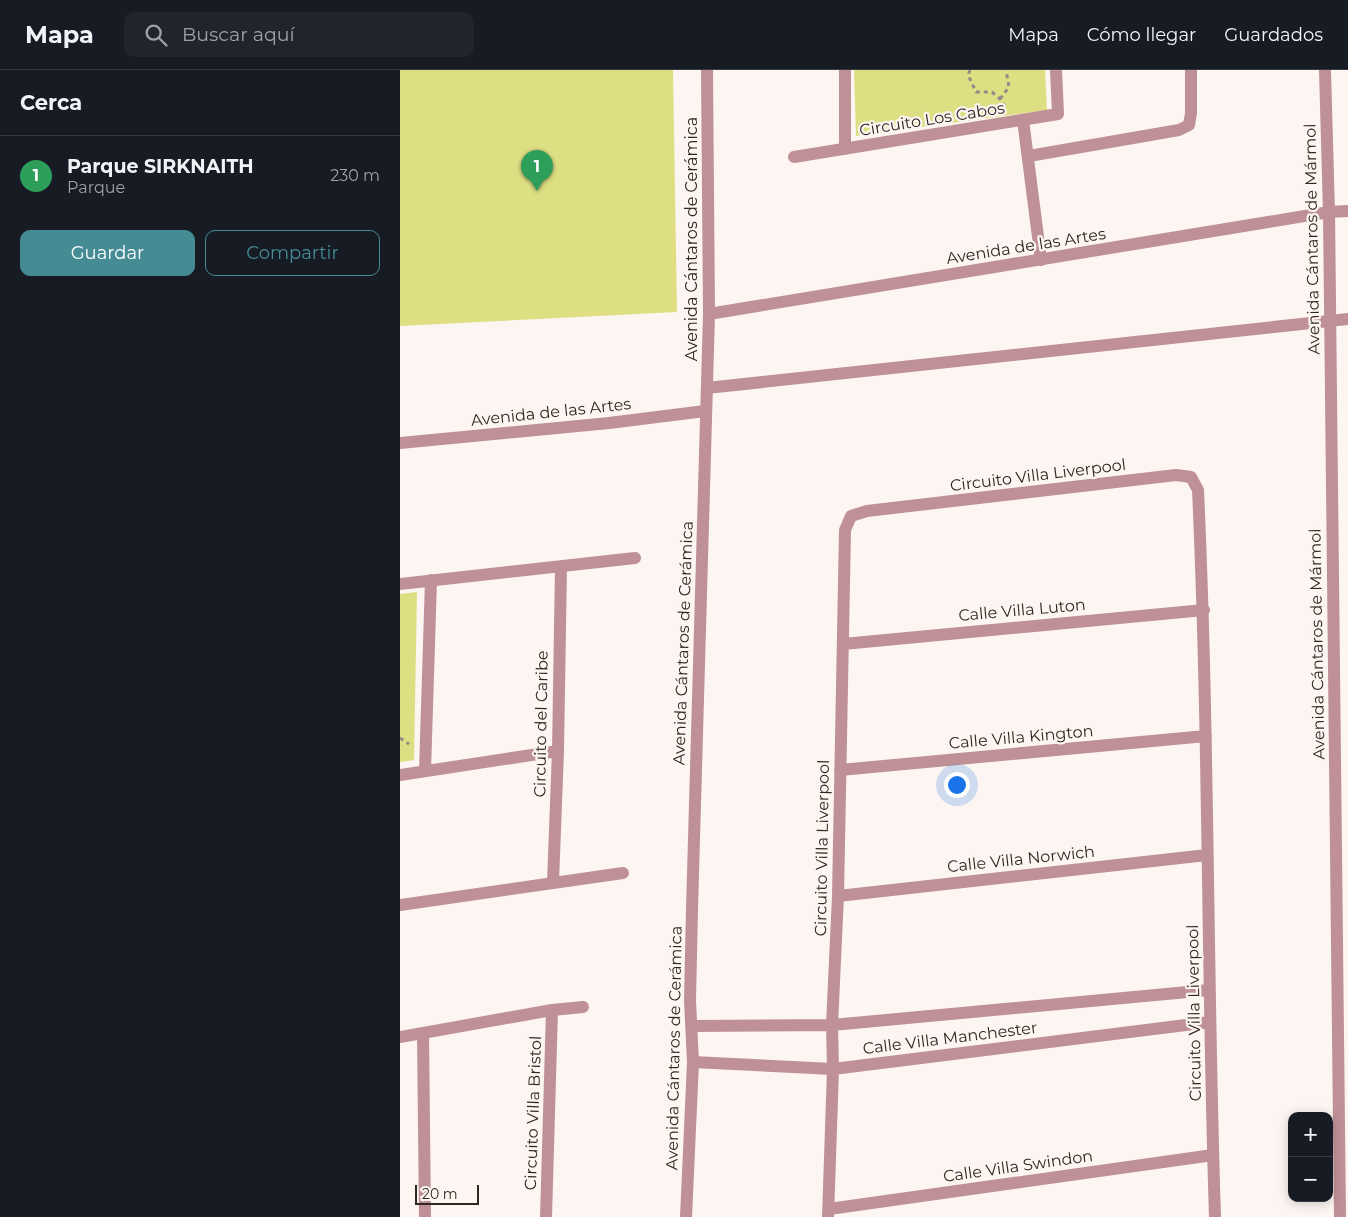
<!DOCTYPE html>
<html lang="es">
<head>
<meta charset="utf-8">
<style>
  body { margin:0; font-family:Montserrat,sans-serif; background:#20242c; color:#f1f3f6 }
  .controls { position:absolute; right:15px; bottom:15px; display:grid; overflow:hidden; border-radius:10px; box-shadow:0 2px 12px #0003 }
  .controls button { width:45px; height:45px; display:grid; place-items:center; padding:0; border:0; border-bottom:1px solid #363941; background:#171b24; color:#f1f3f6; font:25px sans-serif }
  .scale { position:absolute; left:15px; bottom:12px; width:64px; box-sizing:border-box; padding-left:5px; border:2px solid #322621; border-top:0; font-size:14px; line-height:18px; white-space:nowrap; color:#322621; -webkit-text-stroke:4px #fcf5f2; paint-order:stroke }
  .you { position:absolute; left:556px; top:714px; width:18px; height:18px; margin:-12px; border:4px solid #fff; border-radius:50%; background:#1a73e8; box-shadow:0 0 0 8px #1a73e833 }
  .badge { display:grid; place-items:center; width:32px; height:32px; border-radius:50%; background:#448b94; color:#fff; font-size:16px; font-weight:700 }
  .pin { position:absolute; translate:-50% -41px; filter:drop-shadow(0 1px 2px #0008) }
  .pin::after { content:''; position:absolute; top:26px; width:18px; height:15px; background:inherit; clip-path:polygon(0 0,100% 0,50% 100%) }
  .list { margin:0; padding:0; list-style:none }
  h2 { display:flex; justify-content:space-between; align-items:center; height:65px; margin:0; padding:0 20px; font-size:21px }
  h2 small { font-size:16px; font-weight:400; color:#9ea1a6 }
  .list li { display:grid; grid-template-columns:32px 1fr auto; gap:15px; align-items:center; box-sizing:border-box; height:80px; padding:0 20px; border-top:1px solid #363941 }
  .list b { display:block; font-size:19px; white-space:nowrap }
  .list p { margin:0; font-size:16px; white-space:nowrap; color:#9ea1a6 }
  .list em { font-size:16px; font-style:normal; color:#9ea1a6 }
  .actions { display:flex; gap:10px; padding:15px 20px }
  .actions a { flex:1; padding:11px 0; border:1px solid #448b94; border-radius:10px; text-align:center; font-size:18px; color:#448b94 }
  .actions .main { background:#448b94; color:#fff }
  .icon { flex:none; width:28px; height:28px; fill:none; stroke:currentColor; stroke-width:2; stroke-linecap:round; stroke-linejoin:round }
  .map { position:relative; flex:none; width:948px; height:1147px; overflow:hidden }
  header { display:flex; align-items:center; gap:30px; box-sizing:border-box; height:70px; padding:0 25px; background:#171b24; border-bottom:1px solid #363941 }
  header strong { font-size:24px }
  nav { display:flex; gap:28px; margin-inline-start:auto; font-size:18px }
  .search { width:350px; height:45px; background:#20242c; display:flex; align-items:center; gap:12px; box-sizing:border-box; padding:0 18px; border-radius:10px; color:#9ea1a6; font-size:19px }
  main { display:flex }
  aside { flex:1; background:#171b24 }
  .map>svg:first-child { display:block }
  .green { fill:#dedf83 }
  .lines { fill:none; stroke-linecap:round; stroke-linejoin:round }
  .path { stroke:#948b87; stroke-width:3; stroke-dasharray:4 4; stroke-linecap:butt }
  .minor { stroke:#bf9196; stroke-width:12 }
  .tertiary { stroke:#bf9196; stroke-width:12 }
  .labels { text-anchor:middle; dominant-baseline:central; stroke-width:4.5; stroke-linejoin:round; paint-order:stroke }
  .street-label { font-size:16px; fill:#322621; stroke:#fcf5f2 }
</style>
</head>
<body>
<header>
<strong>Mapa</strong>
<div class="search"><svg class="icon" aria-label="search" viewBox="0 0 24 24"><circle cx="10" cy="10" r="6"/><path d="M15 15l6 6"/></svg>Buscar aquí</div>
<nav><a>Mapa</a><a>Cómo llegar</a><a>Guardados</a></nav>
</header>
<main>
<aside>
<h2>Cerca<small></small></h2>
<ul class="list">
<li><span class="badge" style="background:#2e9e5b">1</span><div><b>Parque SIRKNAITH</b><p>Parque</p></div><em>230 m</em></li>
</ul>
<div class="actions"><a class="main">Guardar</a><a>Compartir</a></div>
</aside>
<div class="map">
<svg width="948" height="1147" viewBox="0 0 948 1147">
  <rect width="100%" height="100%" fill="#fcf5f2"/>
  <path class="green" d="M0,0H273L277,242L0,256Z
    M454,0H645L647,40L456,66Z
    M17,522L14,690L0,692V524Z"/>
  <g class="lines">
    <path class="path" d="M570,0L568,5L576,22H592L600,29L605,36
      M600,29L609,17L606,0
      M0,668L9,674"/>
    <path class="minor" d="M445,0V79
      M623,50L641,190
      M629,86L779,60L789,55L791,43V0
      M394,87L658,44L656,0
      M0,514L235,488
      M443,574L804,540
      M440,700L806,666
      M25,701L31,510
      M0,705L158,681
      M153,812L158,681L161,496
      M438,826L807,785
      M0,835L223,803
      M292,956L432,955L809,920
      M23,963L25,1147
      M0,967L152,940L183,937
      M293,992L433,999L810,952
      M429,1139L813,1085
      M146,1147L152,940
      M428,1147L433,999L432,955L438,826L445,460L451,446L467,441L776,405L791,407L798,420C809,662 807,905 815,1147"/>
    <path class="tertiary" d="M925,0L929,142L940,1147
      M309,244L929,142L948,141
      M307,318L948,249
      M0,373L209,353L305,341
      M286,1147L293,992L290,931L292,839L309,244L307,0"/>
  </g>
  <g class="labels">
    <g class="street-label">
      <text transform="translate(532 49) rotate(-9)">Circuito Los Cabos</text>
      <text transform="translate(291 169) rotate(-90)">Avenida Cántaros de Cerámica</text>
      <text transform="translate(912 169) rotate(-91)">Avenida Cántaros de Mármol</text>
      <text transform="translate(626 176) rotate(-9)">Avenida de las Artes</text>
      <text transform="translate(151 342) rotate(-6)">Avenida de las Artes</text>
      <text transform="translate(638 405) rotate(-7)">Circuito Villa Liverpool</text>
      <text transform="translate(622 540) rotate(-5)">Calle Villa Luton</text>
      <text transform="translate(283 573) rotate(-88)">Avenida Cántaros de Cerámica</text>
      <text transform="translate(917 574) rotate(-91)">Avenida Cántaros de Mármol</text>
      <text transform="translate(141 654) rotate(-89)">Circuito del Caribe</text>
      <text transform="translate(621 667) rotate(-5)">Calle Villa Kington</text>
      <text transform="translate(422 778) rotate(-89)">Circuito Villa Liverpool</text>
      <text transform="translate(621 789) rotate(-6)">Calle Villa Norwich</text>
      <text transform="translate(794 943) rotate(-91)">Circuito Villa Liverpool</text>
      <text transform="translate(550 968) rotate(-7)">Calle Villa Manchester</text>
      <text transform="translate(274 978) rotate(-89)">Avenida Cántaros de Cerámica</text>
      <text transform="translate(133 1043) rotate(-88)">Circuito Villa Bristol</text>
      <text transform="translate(618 1096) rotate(-8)">Calle Villa Swindon</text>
    </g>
  </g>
</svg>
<div class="controls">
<button>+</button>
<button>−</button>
</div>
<div class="scale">20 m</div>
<div class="you"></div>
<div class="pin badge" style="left:137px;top:121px;background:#2e9e5b">1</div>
</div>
</main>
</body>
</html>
